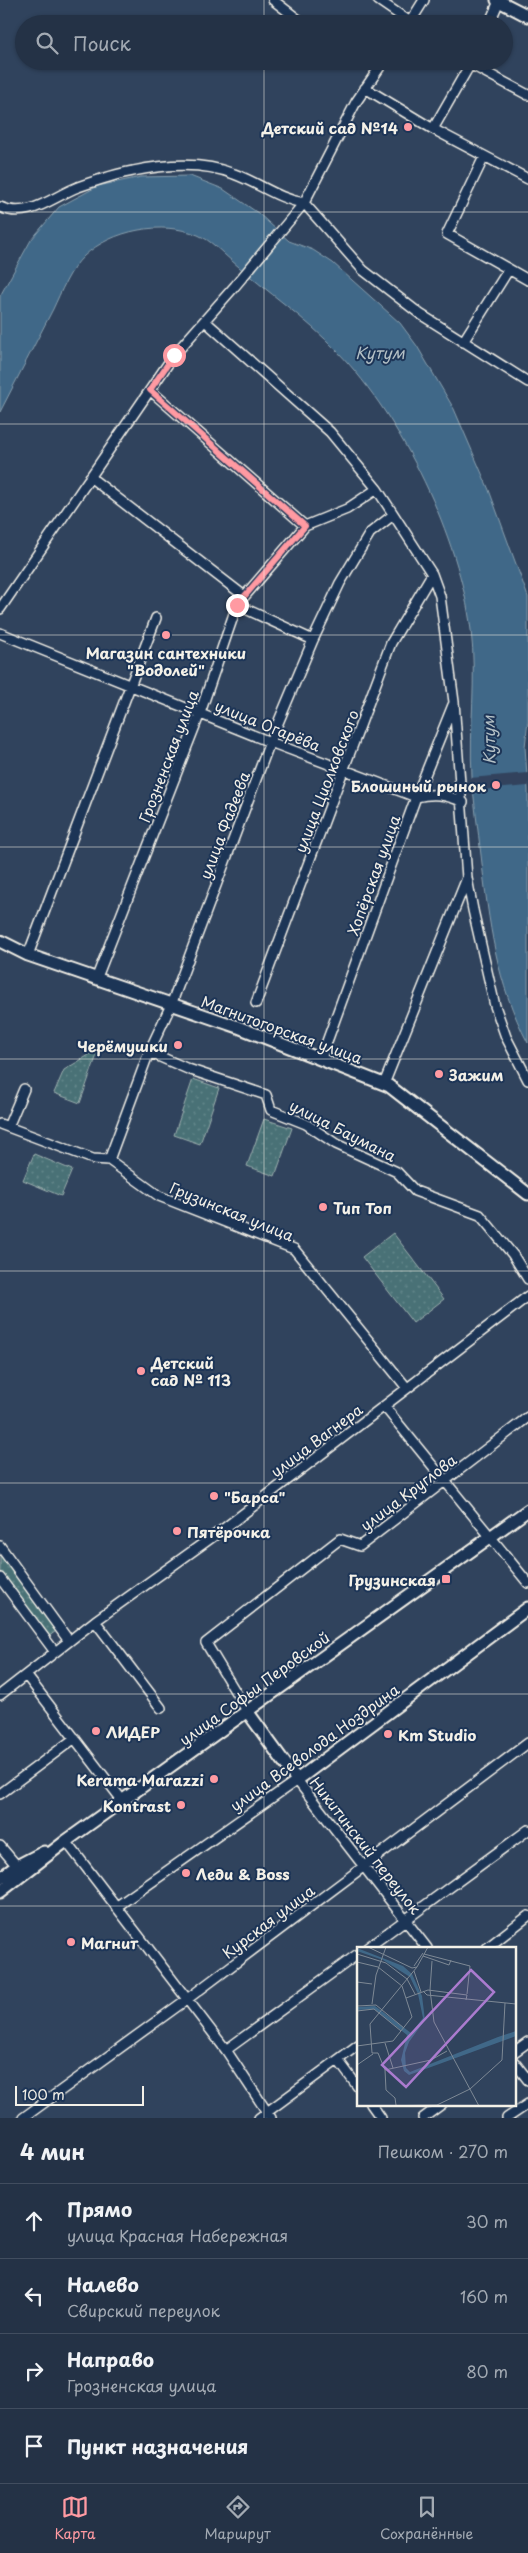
<!DOCTYPE html>
<html lang="ru">
<head>
<meta charset="utf-8">
<style>
  body { margin:0; font-family:"Playpen Sans",sans-serif; background:#303e51; color:#f1f3f6 }
  .scale { position:absolute; left:15px; bottom:12px; width:129px; box-sizing:border-box; padding-left:5px; border:2px solid #f4f1e8; border-top:0; font-size:14px; line-height:18px; white-space:nowrap; color:#f4f1e8; -webkit-text-stroke:4px #1d3557; paint-order:stroke }
  .stop { position:absolute; width:15px; height:15px; margin:-11px; border:4px solid #ff9aa2; border-radius:50%; background:#fff }
  .stop.end { background:#ff9aa2; border-color:#fff; box-shadow:0 1px 5px #0008 }
  .list { margin:0; padding:0; list-style:none }
  h2 { display:flex; justify-content:space-between; align-items:center; height:65px; margin:0; padding:0 20px; font-size:21px }
  h2 small { font-size:16px; font-weight:400; color:#a3aab3 }
  .list li { display:grid; grid-template-columns:32px 1fr auto; gap:15px; align-items:center; box-sizing:border-box; height:75px; padding:0 20px; border-top:1px solid #414d5f }
  .list b { display:block; font-size:19px; white-space:nowrap }
  .list p { margin:0; font-size:16px; white-space:nowrap; color:#a3aab3 }
  .list em { font-size:16px; font-style:normal; color:#a3aab3 }
  .icon { flex:none; width:28px; height:28px; fill:none; stroke:currentColor; stroke-width:2; stroke-linecap:round; stroke-linejoin:round }
  .map { position:relative; flex:none; width:528px; height:2118px; overflow:hidden }
  .search { position:absolute; background:#243246; box-shadow:0 1px 4px #0004; left:15px; right:15px; top:15px; height:55px; display:flex; align-items:center; gap:12px; box-sizing:border-box; padding:0 18px; border-radius:28px; color:#a3aab3; font-size:19px }
  .sheet { height:365px; background:#243246 }
  nav { display:flex; justify-content:space-around; align-items:center; box-sizing:border-box; height:70px; border-top:1px solid #414d5f; background:#243246; font-size:14px; color:#a3aab3 }
  nav a { display:grid; justify-items:center; gap:2px }
  nav .on { color:#ff9aa2 }
  .map>svg:first-child { display:block }
  .grass { fill:url(#grass-dots); stroke:#9eb1af }
  .water { fill:#406888; stroke:#889fae }
  .pier { fill:#30435d }
  .lines { fill:none; stroke-linecap:round; stroke-linejoin:round }
  .minor-casing { stroke:#f4f1e8; stroke-width:12 }
  .major-casing { stroke:#f4f1e8; stroke-width:15 }
  .minor { stroke:#1d3557; stroke-width:9 }
  .major { stroke:#1d3557; stroke-width:11 }
  .route { stroke:#ff9aa2; stroke-width:6 }
  .grid { fill:none; stroke:#f4f1e8; stroke-width:1; stroke-opacity:0.55 }
  .poi-dot { fill:#ff9aa2; stroke:#1d3557; stroke-width:2 }
  .labels { text-anchor:middle; dominant-baseline:central; stroke-width:4; stroke-linejoin:round; paint-order:stroke }
  .poi-label { font-size:15px; font-weight:bold; fill:#f4f1e8; stroke:#1d3557; text-anchor:start }
  .street-label { font-size:15px; fill:#f4f1e8; stroke:#1d3557 }
  .water-label { font-size:16px; font-style:italic; fill:#b5c1c6; stroke:#1d3557 }
  .inset-road { fill:none; stroke:#7e8995; stroke-width:1 }
  .view { fill:#ab7bcf; fill-opacity:0.15; stroke:#ab7bcf; stroke-width:2.5 }
  .inset-edge { fill:none; stroke:#f4f1e8; stroke-width:2.5 }
</style>
</head>
<body>
<div class="map">
<svg width="528" height="2118" viewBox="0 0 528 2118">
  <defs>
    <pattern id="grass-dots" width="8" height="8" patternUnits="userSpaceOnUse" patternTransform="scale(1.25)"><rect width="8" height="8" fill="#487176"/><path d="M2 2h.1M6 6h.1" fill="none" stroke="#63868a" stroke-width="1.8" stroke-linecap="round"/></pattern>
  </defs>
  <rect width="100%" height="100%" fill="#30435d"/>
  <filter id="ink" filterUnits="userSpaceOnUse"><feTurbulence type="fractalNoise" baseFrequency=".02" numOctaves="2"/><feDisplacementMap in="SourceGraphic" scale="10" xChannelSelector="R" yChannelSelector="G"/><feConvolveMatrix kernelMatrix="1 2 1 2 8 2 1 2 1" color-interpolation-filters="sRGB"/></filter>
  <g filter="url(#ink)">
    <path class="grass" d="M99,1049L80,1103L54,1093L64,1070Z
      M193,1079L219,1088L200,1144L174,1135Z
      M264,1119L292,1128L275,1176L247,1166Z
      M34,1154L72,1170L61,1196L23,1180Z
      M393,1233L444,1299L413,1323L362,1257Z
      M0,1554L56,1631L48,1637L0,1572Z"/>
    <path class="water" d="M190,176L223,189L258,213L289,241L313,250L333,263L400,323L417,346L454,409L489,490L528,597V720L525,747L528,790V1043C496,983 489,923 481,855C478,829 474,803 472,776C469,728 477,679 471,630C459,537 403,420 338,352C306,318 267,292 232,261C221,252 212,241 198,235C162,220 112,230 84,256C70,269 61,292 53,309C35,343 18,378 0,412V296L31,240L59,207L98,186L141,177Z"/>
    <path class="pier" d="M528,773V786L471,791L470,778Z"/>
    <g class="lines">
      <defs>
        <path id="minor" d="M273,0L304,24
          M378,0L413,24
          M409,24L424,0
          M489,24L499,1
          M470,64L528,95
          M365,88L433,129L528,179
          M433,129L472,61
          M484,157L447,234L528,280
          M304,203L363,270L420,314L528,382
          M0,207C28,220 52,197 78,187C95,181 115,174 133,171C166,164 202,161 234,174C259,183 278,199 304,203
          M205,321L330,432L377,489L432,574L440,596L454,702L467,878L473,910L495,1006L506,1037L528,1080
          M463,342L509,269
          M150,390L305,526
          M90,477L243,595
          M237,605L313,640
          M0,609L174,355L235,286L304,203L356,102L384,61
          M0,633L270,742L416,797
          M416,797C433,793 446,794 463,802
          M28,955L156,618
          M97,977L200,713L237,605L305,526L347,509L377,489
          M256,1003L391,643L432,574
          M149,1052L188,1069L266,1095L271,1110L306,1124L336,1144L397,1172L415,1191L480,1215L513,1255L528,1279
          M321,1058L416,797L453,705
          M384,1084L467,878
          M0,1124L93,1159L109,1160L159,1196L294,1249L407,1388
          M8,1127L24,1089
          M109,1160L149,1052L171,1005L270,742L313,640L340,583L370,533L393,515
          M384,1406L528,1583
          M0,1546L69,1641
          M0,1578L55,1652
          M95,1621L161,1708
          M26,1675L122,1800
          M0,1695L95,1621L222,1530L528,1296
          M247,1711L206,1643L340,1539L360,1546L528,1417
          M0,1794L75,1738
          M66,1841L226,2050L271,2118
          M0,1846L17,1866
          M116,1907L297,1780L427,1948
          M367,1948L528,1830
          M487,1948L528,1916
          M226,2050L358,1954
          M514,2052L528,2042
          M338,2060L358,2087
          M514,2062L528,2080
          M371,2104L381,2118
          M23,2118L186,2000L528,1743
          M259,2118L358,2045
          M423,2118L442,2104
          M507,2118L528,2104"/>
        <path id="major" d="M497,0L528,16
          M0,941L28,955L238,1027L389,1086L528,1194
          M247,1711L297,1780L528,1608
          M0,1878L17,1866L44,1852
          M0,1892L66,1841L528,1510"/>
      </defs>
      <use href="#minor" class="minor-casing"/>
      <use href="#major" class="major-casing"/>
      <use href="#minor" class="minor"/>
      <use href="#major" class="major"/>
    </g>
  </g>
  <g class="lines" filter="url(#ink)">
    <path class="route" d="M174,355L150,390L305,526L237,605"/>
  </g>
  <path class="grid" d="M264,0V24M264,61V2118M0,212H528M0,424H528M0,635H528M0,847H528M0,1059H528M0,1271H528M0,1483H528M0,1694H528M0,1906H528"/>
  <g class="poi-dot">
    <circle cx="408" cy="127" r="5"/>
    <circle cx="166" cy="635" r="5"/>
    <circle cx="496" cy="785" r="5"/>
    <circle cx="178" cy="1045" r="5"/>
    <circle cx="439" cy="1074" r="5"/>
    <circle cx="323" cy="1207" r="5"/>
    <circle cx="141" cy="1371" r="5"/>
    <circle cx="214" cy="1496" r="5"/>
    <circle cx="177" cy="1531" r="5"/>
    <rect x="441" y="1574" width="10" height="10" rx="2.5"/>
    <circle cx="96" cy="1731" r="5"/>
    <circle cx="388" cy="1734" r="5"/>
    <circle cx="214" cy="1779" r="5"/>
    <circle cx="181" cy="1805" r="5"/>
    <circle cx="186" cy="1873" r="5"/>
    <circle cx="71" cy="1942" r="5"/>
  </g>
  <g class="labels">
    <g class="poi-label">
      <text x="398" y="127" text-anchor="end">Детский сад №14</text>
      <text x="166" y="652" text-anchor="middle">Магазин сантехники<tspan x="166" dy="17">"Водолей"</tspan></text>
      <text x="486" y="785" text-anchor="end">Блошиный рынок</text>
      <text x="168" y="1045" text-anchor="end">Черёмушки</text>
      <text x="449" y="1074">Зажим</text>
      <text x="333" y="1207">Тип Топ</text>
      <text x="151" y="1362">Детский<tspan x="151" dy="17">сад № 113</tspan></text>
      <text x="224" y="1496">"Барса"</text>
      <text x="187" y="1531">Пятёрочка</text>
      <text x="436" y="1579" text-anchor="end">Грузинская</text>
      <text x="106" y="1731">ЛИДЕР</text>
      <text x="398" y="1734">Кm Studio</text>
      <text x="204" y="1779" text-anchor="end">Kerama Marazzi</text>
      <text x="171" y="1805" text-anchor="end">Kontrast</text>
      <text x="196" y="1873">Леди &amp; Boss</text>
      <text x="81" y="1942">Магнит</text>
    </g>
    <g class="street-label">
      <text transform="translate(268 725) rotate(22)">улица Огарёва</text>
      <text transform="translate(168 756) rotate(-69)">Грозненская улица</text>
      <text transform="translate(326 781) rotate(-69)">улица Циолковского</text>
      <text transform="translate(224 825) rotate(-69)">улица Фадеева</text>
      <text transform="translate(373 875) rotate(-70)">Хопёрская улица</text>
      <text transform="translate(282 1029) rotate(20)">Магнитогорская улица</text>
      <text transform="translate(343 1130) rotate(27)">улица Баумана</text>
      <text transform="translate(232 1211) rotate(22)">Грузинская улица</text>
      <text transform="translate(316 1440) rotate(-37)">улица Вагнера</text>
      <text transform="translate(408 1492) rotate(-37)">улица Круглова</text>
      <text transform="translate(254 1688) rotate(-36)">улица Софьи Перовской</text>
      <text transform="translate(314 1747) rotate(-36)">улица Всеволода Ноздрина</text>
      <text transform="translate(366 1845) rotate(52)">Никитинский переулок</text>
      <text transform="translate(268 1921) rotate(-37)">Курская улица</text>
    </g>
    <g class="water-label">
      <text x="380" y="352">Кутум</text>
      <text transform="translate(488 740) rotate(-91)">Кутум</text>
    </g>
  </g>
  <g transform="translate(357 1947)">
    <rect width="159" height="159" fill="#30435d"/>
    <path d="M0,1L46,19L55,27L65,49L68,73L52,95L48,106L49,121L53,125L141,90L159,84V89L52,128L47,124L44,113L50,88L17,62L0,63V60L18,59L54,86L66,71L61,47L53,30L26,13L0,4Z" fill="#406888"/>
    <path class="inset-road" d="M11,0L55,21L60,20M0,7L29,16L50,32M67,7L113,19L110,47M66,9L92,18L94,13M0,15L21,20L45,39L55,70L36,94L0,99M57,19L66,6M57,24L64,45M50,32L58,47M0,35L15,37M73,43L75,14M73,43L77,75L122,159M66,44L70,48L159,57M49,51L71,43L110,48L109,53M15,57L19,28L29,0M0,59L19,58L47,81M0,64L17,62L44,84M28,96L36,121M0,118L16,107M28,123L74,113L90,104M39,158L38,151L29,143L28,123L21,106H15L13,77L60,20L71,0M14,159L80,158L113,142L145,113L148,56"/>
    <path class="view" d="M114,23L137,45L49,140L25,118Z"/>
    <rect width="159" height="159" class="inset-edge"/>
  </g>
</svg>
<div class="scale">100 m</div>
<div class="stop" style="left:174px;top:355px"></div>
<div class="stop end" style="left:237px;top:605px"></div>
<div class="search"><svg class="icon" aria-label="search" viewBox="0 0 24 24"><circle cx="10" cy="10" r="6"/><path d="M15 15l6 6"/></svg>Поиск</div>
</div>
<section class="sheet">
<h2>4 мин<small>Пешком · 270 m</small></h2>
<ul class="list">
<li><svg class="icon" aria-label="ahead" viewBox="0 0 24 24"><path d="M12 20V5M6 11l6-6 6 6"/></svg><div><b>Прямо</b><p>улица Красная Набережная</p></div><em>30 m</em></li>
<li><svg class="icon" aria-label="left" viewBox="0 0 24 24"><path d="M17 20v-9H6M10 6l-5 5 5 5"/></svg><div><b>Налево</b><p>Свирский переулок</p></div><em>160 m</em></li>
<li><svg class="icon" aria-label="right" viewBox="0 0 24 24"><path d="M7 20v-9h11M14 6l5 5-5 5"/></svg><div><b>Направо</b><p>Грозненская улица</p></div><em>80 m</em></li>
<li><svg class="icon" aria-label="arrive" viewBox="0 0 24 24"><path d="M6 21V4h12l-3 4 3 4H6"/></svg><div><b>Пункт назначения</b></div></li>
</ul>
</section>
<nav>
<a class="on"><svg class="icon" aria-label="map" viewBox="0 0 24 24"><path d="M3 6l6-2 6 2 6-2v14l-6 2-6-2-6 2zM9 4v14M15 6v14"/></svg>Карта</a>
<a><svg class="icon" aria-label="directions" viewBox="0 0 24 24"><path d="M12 3l9 9-9 9-9-9zM9 14v-3h6M13 9l2 2-2 2"/></svg>Маршрут</a>
<a><svg class="icon" aria-label="saved" viewBox="0 0 24 24"><path d="M7 4h10v16l-5-4-5 4z"/></svg>Сохранённые</a>
</nav>
</body>
</html>
